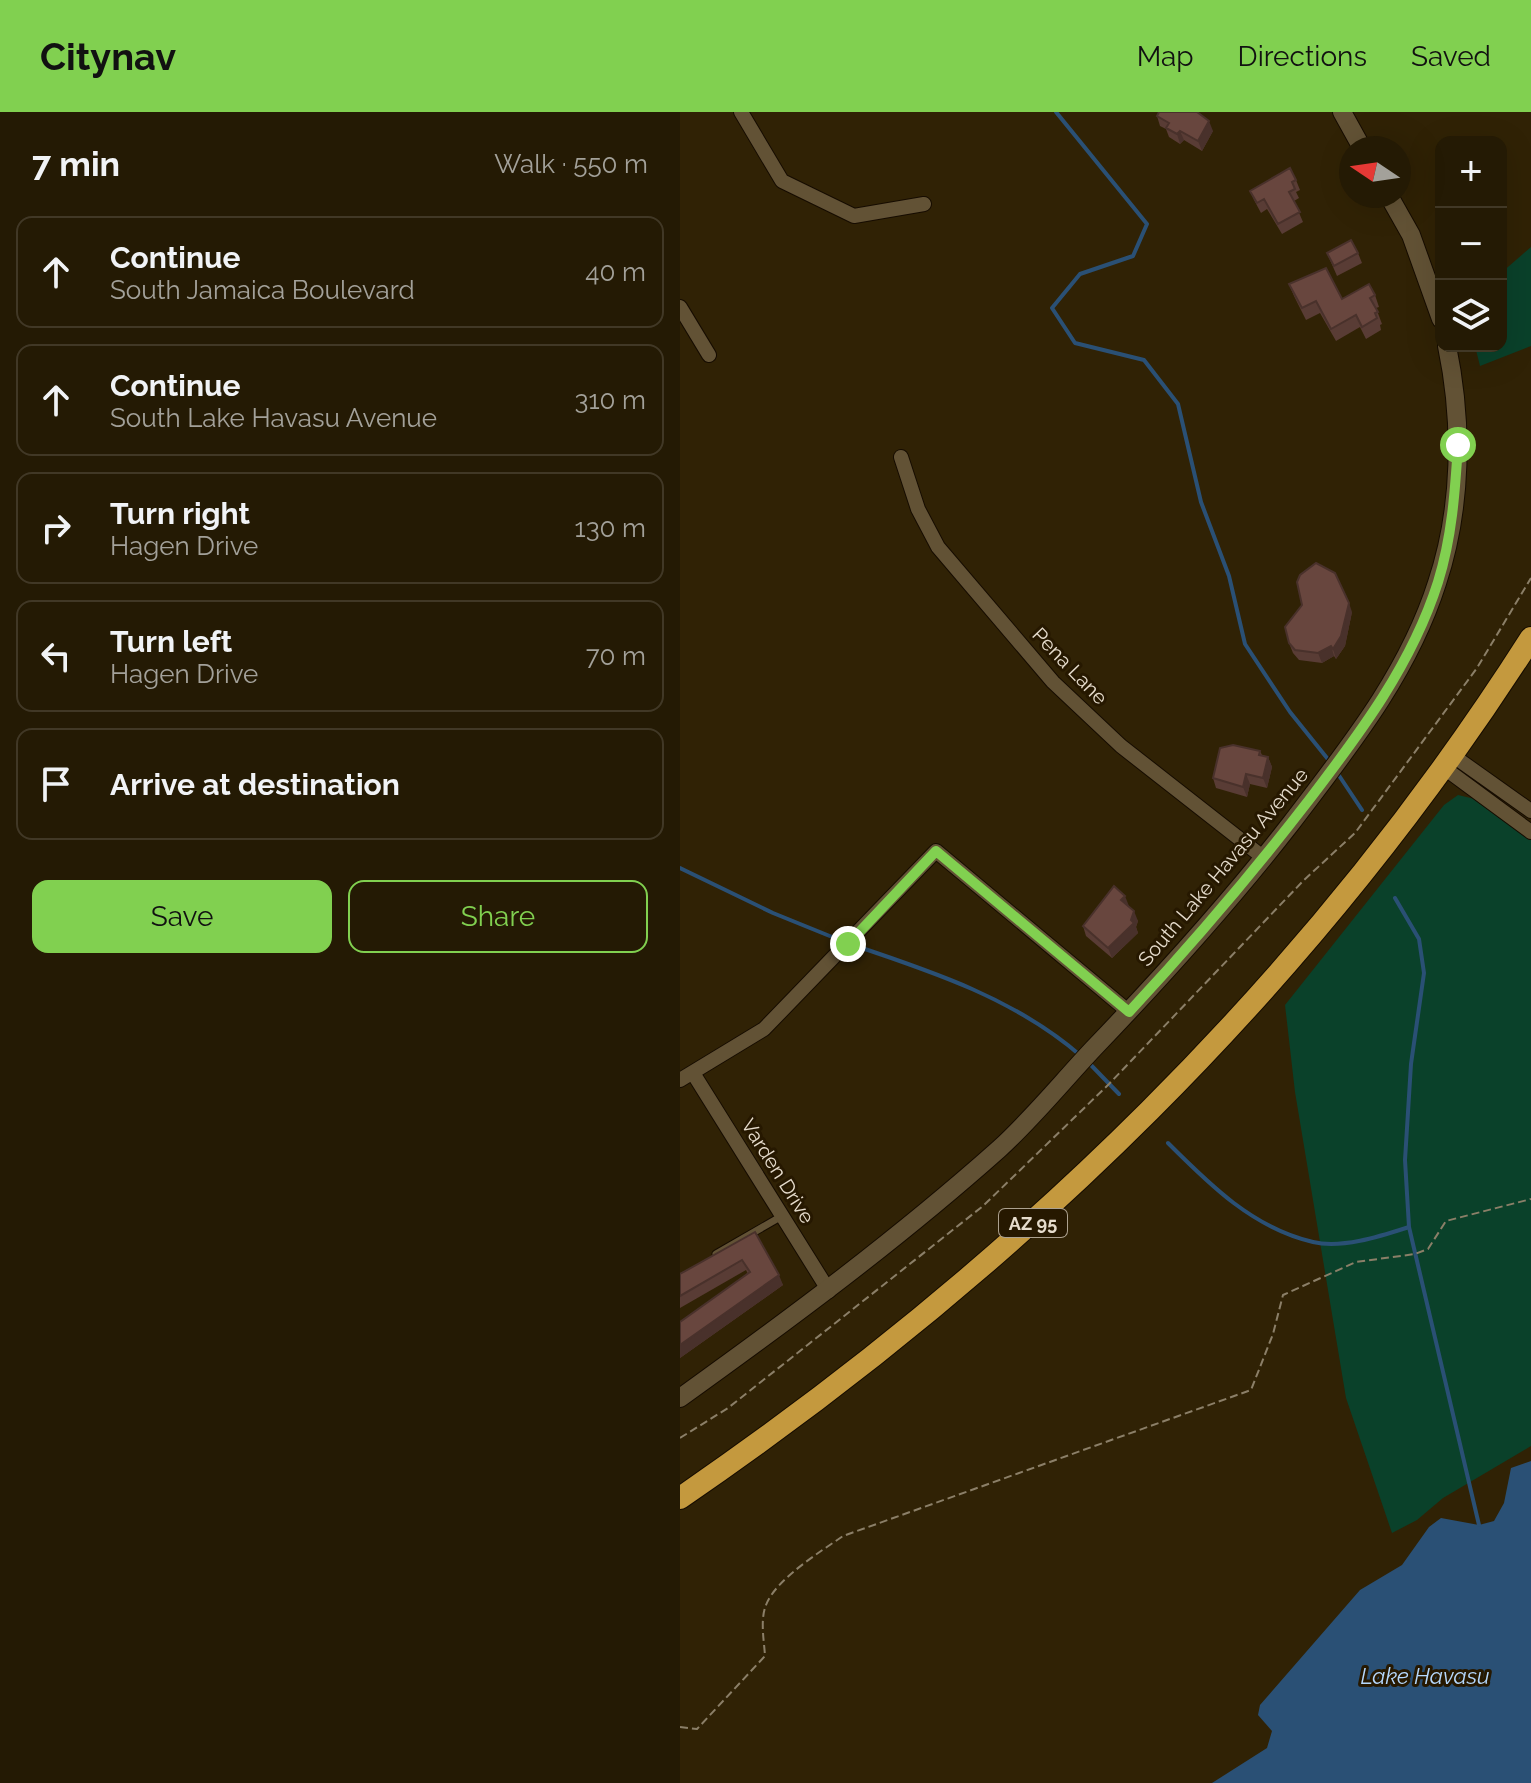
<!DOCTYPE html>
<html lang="en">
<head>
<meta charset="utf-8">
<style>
  body { margin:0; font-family:Raleway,sans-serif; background:#302713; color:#f1f3f6 }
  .controls { position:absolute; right:24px; top:24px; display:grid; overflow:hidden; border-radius:16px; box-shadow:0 8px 32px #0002 }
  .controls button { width:72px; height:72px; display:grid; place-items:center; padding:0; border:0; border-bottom:2px solid #413826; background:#241a04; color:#f1f3f6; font:40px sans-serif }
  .compass { position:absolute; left:659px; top:24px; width:72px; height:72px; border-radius:50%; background:#241a04; box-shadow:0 8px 32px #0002; rotate:283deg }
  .stop { position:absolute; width:24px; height:24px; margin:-18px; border:6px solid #81d050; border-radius:50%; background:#fff }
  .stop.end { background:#81d050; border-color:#fff; box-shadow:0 2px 8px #0008 }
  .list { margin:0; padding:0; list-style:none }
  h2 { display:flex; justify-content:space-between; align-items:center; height:104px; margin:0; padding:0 32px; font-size:34px }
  h2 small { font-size:26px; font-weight:400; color:#a3a19a }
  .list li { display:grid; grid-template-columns:52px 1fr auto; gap:24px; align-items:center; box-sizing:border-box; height:112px; margin:0 16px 16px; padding:0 16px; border:2px solid #413826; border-radius:16px }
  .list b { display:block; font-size:30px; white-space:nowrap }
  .list p { margin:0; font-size:26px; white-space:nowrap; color:#a3a19a }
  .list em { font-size:26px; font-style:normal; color:#a3a19a }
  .actions { display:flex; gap:16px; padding:24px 32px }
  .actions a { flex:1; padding:18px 0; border:2px solid #81d050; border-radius:16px; text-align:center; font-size:28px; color:#81d050 }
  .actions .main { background:#81d050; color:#111 }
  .icon { flex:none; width:44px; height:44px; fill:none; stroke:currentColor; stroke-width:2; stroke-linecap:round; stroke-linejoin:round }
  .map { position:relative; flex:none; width:851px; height:1671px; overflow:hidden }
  header { display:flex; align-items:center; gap:48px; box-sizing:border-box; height:112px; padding:0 40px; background:#81d050; color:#111 }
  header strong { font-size:38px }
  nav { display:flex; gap:44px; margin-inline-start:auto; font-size:28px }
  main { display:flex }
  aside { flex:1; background:#241a04 }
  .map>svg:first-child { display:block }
  .green { fill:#0a412a }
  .water { fill:#2a5075 }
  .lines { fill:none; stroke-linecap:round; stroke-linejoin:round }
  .stream { stroke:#2a5075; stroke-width:4 }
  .service-casing { stroke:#160c00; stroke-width:9 }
  .minor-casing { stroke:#160c00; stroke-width:16 }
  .secondary-casing { stroke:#160c00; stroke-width:20 }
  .trunk-casing { stroke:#160c00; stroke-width:24 }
  .path { stroke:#8b7f68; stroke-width:2; stroke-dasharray:8 4; stroke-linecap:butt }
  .service { stroke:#625235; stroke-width:7 }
  .minor { stroke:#625235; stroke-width:14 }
  .secondary { stroke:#625235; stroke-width:18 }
  .trunk { stroke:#c4993e; stroke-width:22 }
  .wall { fill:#593c35 }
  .shaded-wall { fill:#49312b }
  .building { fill:#68463e; stroke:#49312b; stroke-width:2 }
  .route { stroke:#81d050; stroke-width:10 }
  .labels { text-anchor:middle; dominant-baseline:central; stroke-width:6; stroke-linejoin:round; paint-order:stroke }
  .shield { fill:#261800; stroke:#aca18f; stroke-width:2 }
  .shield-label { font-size:18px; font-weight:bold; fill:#e6dccc }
  .street-label { font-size:20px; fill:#e6dccc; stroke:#261800 }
  .water-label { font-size:22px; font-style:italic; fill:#b5d8fd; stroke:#261800 }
</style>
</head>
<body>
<header>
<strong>Citynav</strong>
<nav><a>Map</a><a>Directions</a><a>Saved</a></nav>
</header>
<main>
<aside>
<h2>7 min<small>Walk · 550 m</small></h2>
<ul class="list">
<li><svg class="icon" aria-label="ahead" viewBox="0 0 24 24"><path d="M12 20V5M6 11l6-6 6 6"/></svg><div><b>Continue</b><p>South Jamaica Boulevard</p></div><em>40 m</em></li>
<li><svg class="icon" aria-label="ahead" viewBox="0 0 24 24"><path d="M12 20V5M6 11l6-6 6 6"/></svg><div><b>Continue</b><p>South Lake Havasu Avenue</p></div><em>310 m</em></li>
<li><svg class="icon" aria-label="right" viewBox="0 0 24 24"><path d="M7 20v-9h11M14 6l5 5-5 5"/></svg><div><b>Turn right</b><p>Hagen Drive</p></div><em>130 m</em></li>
<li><svg class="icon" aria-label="left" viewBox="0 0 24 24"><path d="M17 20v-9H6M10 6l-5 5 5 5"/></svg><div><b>Turn left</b><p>Hagen Drive</p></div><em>70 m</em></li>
<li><svg class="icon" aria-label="arrive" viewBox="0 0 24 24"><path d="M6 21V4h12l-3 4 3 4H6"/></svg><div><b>Arrive at destination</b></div></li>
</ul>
<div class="actions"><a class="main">Save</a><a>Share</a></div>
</aside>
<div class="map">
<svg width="851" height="1671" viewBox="0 0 851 1671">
  <rect width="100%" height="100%" fill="#302205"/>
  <path class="green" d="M851,135V234L800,254L795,234H821V161Z
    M778,683L799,688L851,728V1334L763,1386L737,1408L712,1421L666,1286L615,980L605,893L764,693Z"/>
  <path class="water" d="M851,1349V1671H532L587,1636L592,1619L578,1603L580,1593L680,1478L722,1453L749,1415L761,1406L799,1413L814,1409L824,1391L831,1356Z"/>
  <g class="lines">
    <path class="stream" d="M376,0L467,112L453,144L400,162L372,196L395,231L464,248L498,292L521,390L549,464L565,532L610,600L651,651
      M658,662L682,698
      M0,756L93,801L162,829
      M715,786L739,827L744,861L731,952L725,1048L729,1115L799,1413
      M170,832C251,859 336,887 401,944
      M408,950L439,982
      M488,1031C530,1073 573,1116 633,1130C662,1137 701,1124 729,1115"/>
    <defs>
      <path id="service" d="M36,1142L102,1104"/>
      <path id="minor" d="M61,0L102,69L174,104L244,92
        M0,195L29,243
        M221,345L238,397L258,435L373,570L441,634L584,746
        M772,643L851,699
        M763,655L851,720
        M13,961L149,1179
        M0,968L84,917L256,739L449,900"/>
      <path id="secondary" d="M662,0L682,36
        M709,84L731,123L761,207
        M0,1286C110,1207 218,1127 319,1037C353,1006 382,970 413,937C483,864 550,790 612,710C669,635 728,562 757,471C782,396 783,311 767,234"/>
      <path id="trunk" d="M0,1386C336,1156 632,870 851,526"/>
    </defs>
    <use href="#service" class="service-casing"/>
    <use href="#minor" class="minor-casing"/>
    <use href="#secondary" class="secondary-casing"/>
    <use href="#trunk" class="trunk-casing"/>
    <path class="path" d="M0,1326L48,1296L303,1094L429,972L624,768L675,721L797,556L851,466
      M0,1615L17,1617L85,1544C84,1528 80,1508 86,1493C96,1467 140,1440 163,1424L571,1278L593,1222L603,1183L676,1150L735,1142L748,1137L766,1109L851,1087"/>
    <use href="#service" class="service"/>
    <use href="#minor" class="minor"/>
    <use href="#secondary" class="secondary"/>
    <use href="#trunk" class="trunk"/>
  </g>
  <path class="wall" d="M477,4L533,19L522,39L504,28L500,32L489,25L486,17L480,14Z
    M616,68L620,78L616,80L619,86L614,89L623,110L602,122L587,97L581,101L574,88L570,79Z
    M647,141H678L682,151L657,164Z
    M609,172L662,187L695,183L699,195L696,196L702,212L700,213L701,218L686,227L680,215L656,229L640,201L626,208L614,184Z
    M672,500L665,534L656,547L654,544L642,551L619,548L613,541L609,531Z
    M580,639L582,643L588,645L592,655L587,676L570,672L567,685L536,676L533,666Z
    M448,794L458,809L456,815L458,821L432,846L406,824L403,814Z
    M75,1120L103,1173L0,1246V1210L68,1162L66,1158L0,1196V1162Z"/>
  <path class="shaded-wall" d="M529,9L533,19L522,39L518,29Z
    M500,19L504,28L500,32L497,22Z
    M669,491L672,500L665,534L656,547L653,537Z
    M651,534L654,544L642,551L638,541Z
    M588,645L592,655L587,676L583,666Z
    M566,662L570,672L567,685L563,675Z
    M445,784L449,794L444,798L441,788Z
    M454,799L458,809L456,815L458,821L432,846L428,836L451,808Z
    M99,1163L103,1173L0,1246V1233Z"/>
  <path class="building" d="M479,0H517L529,9L518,29L500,19L497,22L486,16L489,11L477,4Z
    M610,56L616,68L612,70L615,77L609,80L620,100L598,112L584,87L577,91L570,79Z
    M671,128L678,141L654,154L647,141Z
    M646,156L662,187L689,172L695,183L690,186L698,200L695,201L697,206L682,215L676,203L651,217L636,189L622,196L609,172Z
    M636,451L655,461L669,491L661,524L653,537L651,534L638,541L615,538L609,531L605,515L622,493L617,470L620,463Z
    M553,633L580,639L579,643L588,645L583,666L566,662L563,675L533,666L540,636Z
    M434,774L445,784L441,788L454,799L451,808L454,811L428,836L403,814Z
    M75,1120L99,1163L0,1233V1210L70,1160L62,1148L0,1184V1162Z"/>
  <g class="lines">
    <path class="route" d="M168,832L256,739L449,900C512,832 572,762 629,688C681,620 732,552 758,470C772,425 775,380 778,333"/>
  </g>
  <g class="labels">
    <rect class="shield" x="319" y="1097" width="68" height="28" rx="6"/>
    <g class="shield-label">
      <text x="353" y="1111">AZ 95</text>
    </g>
    <g class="street-label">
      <text transform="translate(390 554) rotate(46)">Pena Lane</text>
      <text transform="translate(543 755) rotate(-50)">South Lake Havasu Avenue</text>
      <text transform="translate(98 1059) rotate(58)">Varden Drive</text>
    </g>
    <g class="water-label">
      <text x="745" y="1564">Lake Havasu</text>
    </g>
  </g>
</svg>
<div class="controls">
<button>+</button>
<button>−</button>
<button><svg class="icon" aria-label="layers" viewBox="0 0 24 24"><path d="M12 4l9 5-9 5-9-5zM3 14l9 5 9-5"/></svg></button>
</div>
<svg class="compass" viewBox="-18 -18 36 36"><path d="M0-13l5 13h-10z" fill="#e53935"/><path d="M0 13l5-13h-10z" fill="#a3a19a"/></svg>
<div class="stop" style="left:778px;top:333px"></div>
<div class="stop end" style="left:168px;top:832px"></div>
</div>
</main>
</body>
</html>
